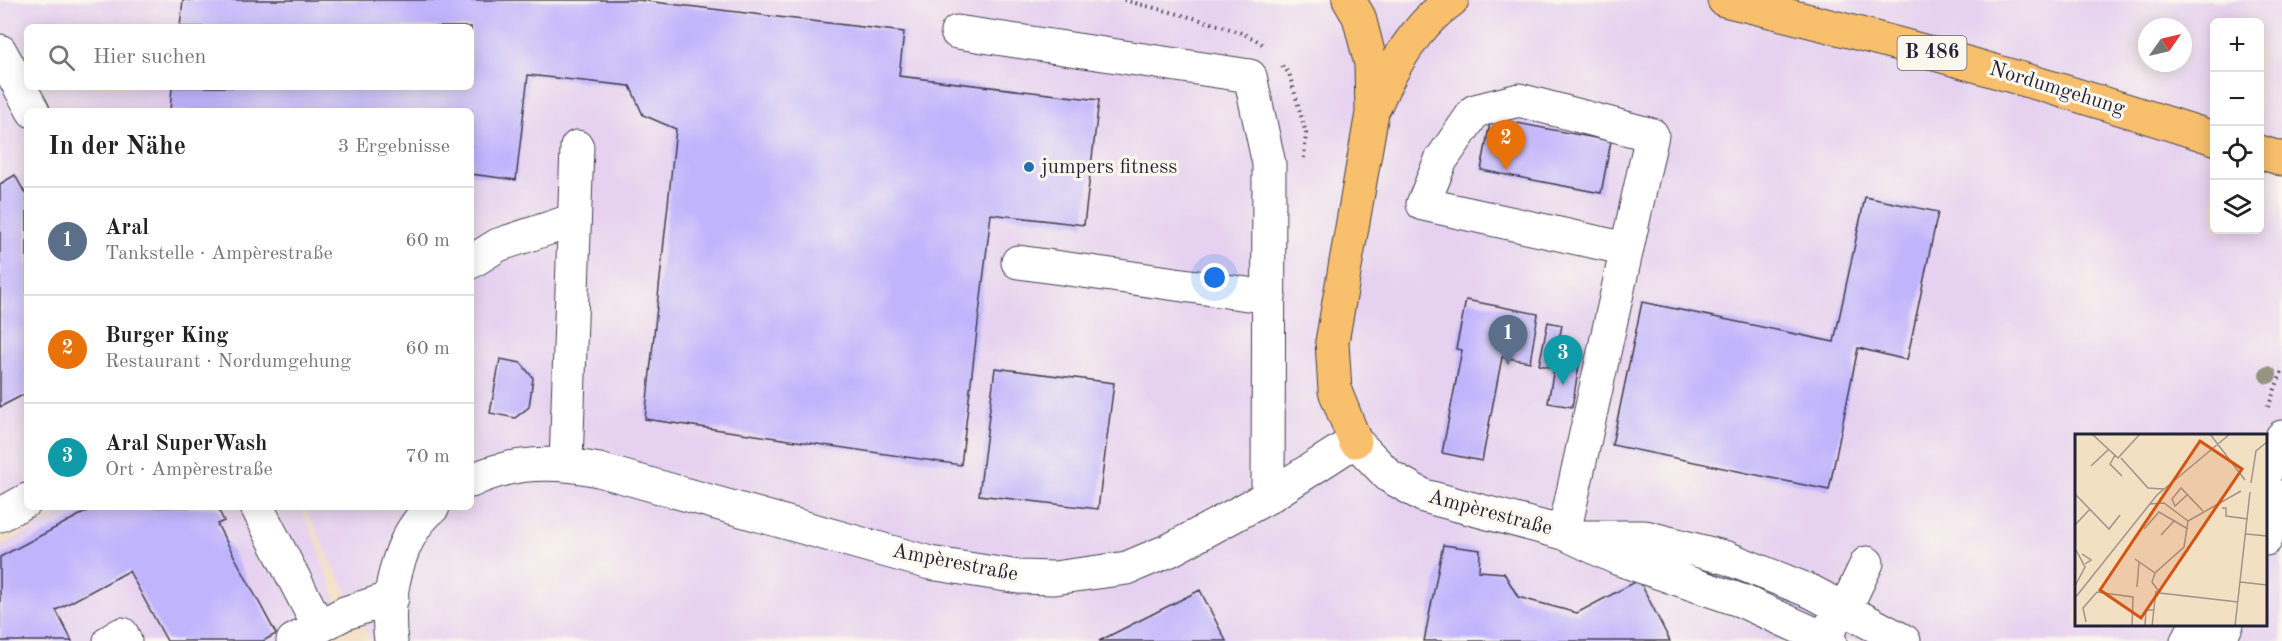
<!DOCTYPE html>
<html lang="de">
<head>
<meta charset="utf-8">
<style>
  body { margin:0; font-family:"Old Standard TT",serif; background:#f2f2f2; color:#222 }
  .controls { position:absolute; right:18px; top:18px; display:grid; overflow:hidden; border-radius:9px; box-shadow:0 3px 15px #0003 }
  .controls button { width:54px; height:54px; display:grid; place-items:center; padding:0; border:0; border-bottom:2px solid #e0e0e0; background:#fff; color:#222; font:30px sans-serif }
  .compass { position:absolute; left:2138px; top:18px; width:54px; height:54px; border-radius:50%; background:#fff; box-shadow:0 3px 15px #0003; rotate:56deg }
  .you { position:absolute; left:1215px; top:278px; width:21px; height:21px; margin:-15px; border:4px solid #fff; border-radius:50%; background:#1a73e8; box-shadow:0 0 0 9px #1a73e833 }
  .badge { display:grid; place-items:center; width:39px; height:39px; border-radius:50%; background:#ea580c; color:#fff; font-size:20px; font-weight:700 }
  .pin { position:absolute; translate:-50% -50px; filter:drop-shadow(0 2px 3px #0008) }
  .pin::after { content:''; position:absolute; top:32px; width:21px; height:18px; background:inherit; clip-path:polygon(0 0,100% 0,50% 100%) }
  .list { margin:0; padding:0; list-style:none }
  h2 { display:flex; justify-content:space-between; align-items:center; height:78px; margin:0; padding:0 24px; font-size:26px }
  h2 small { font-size:20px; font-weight:400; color:#767676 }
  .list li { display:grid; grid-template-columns:39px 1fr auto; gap:18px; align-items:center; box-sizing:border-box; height:108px; padding:0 24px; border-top:2px solid #e0e0e0 }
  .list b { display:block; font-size:22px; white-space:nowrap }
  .list p { margin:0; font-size:20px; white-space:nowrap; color:#767676 }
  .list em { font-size:20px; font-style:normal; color:#767676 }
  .icon { flex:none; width:33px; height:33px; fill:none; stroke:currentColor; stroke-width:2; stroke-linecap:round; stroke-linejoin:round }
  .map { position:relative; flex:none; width:2282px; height:641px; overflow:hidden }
  .search { position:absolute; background:#fff; box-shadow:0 3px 15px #0003; left:24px; top:24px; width:450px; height:66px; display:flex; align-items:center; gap:15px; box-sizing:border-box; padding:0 21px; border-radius:9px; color:#767676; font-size:22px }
  .panel { position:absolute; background:#fff; box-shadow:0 3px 15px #0003; left:24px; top:108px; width:450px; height:402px; border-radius:9px }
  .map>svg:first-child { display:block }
  .built { fill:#e6d2f0; fill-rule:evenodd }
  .building { fill:#c0b4fd }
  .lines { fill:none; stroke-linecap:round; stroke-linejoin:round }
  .minor-casing { stroke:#413e4f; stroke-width:35 }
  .major-casing { stroke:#413e4f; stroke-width:35 }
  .path { stroke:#413e4f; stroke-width:4; stroke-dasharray:1.5 4.5; stroke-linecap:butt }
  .minor { stroke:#fff; stroke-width:33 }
  .major { stroke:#f8bf6c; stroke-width:33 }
  .tree { fill:#979381 }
  .poi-dot { fill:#1f6fb2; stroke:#fbf7ec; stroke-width:2 }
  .labels { text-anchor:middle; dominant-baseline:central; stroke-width:6; stroke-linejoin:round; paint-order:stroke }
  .shield { fill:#fbf7ec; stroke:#636270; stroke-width:1.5 }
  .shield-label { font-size:20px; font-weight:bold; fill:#22223b }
  .street-label { font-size:21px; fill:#22223b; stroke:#fbf7ec }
  .poi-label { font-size:21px; fill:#22223b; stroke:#fbf7ec; text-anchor:start }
  .inset-road { fill:none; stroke:#9f938c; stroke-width:1.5 }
  .view { fill:#d45411; fill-opacity:0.15; stroke:#d45411; stroke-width:3 }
  .inset-edge { fill:none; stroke:#22223b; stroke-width:3 }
</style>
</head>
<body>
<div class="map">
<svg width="2282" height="641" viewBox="0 0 2282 641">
  <rect width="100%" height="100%" fill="#fbf7ec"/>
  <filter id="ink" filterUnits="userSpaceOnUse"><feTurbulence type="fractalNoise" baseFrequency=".0167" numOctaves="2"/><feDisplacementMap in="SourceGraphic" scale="12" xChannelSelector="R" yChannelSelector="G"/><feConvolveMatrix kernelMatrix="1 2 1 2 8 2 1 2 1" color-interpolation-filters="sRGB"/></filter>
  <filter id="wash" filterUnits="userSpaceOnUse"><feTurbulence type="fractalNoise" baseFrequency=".008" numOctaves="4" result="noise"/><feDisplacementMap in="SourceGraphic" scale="24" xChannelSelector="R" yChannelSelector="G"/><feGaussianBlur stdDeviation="1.35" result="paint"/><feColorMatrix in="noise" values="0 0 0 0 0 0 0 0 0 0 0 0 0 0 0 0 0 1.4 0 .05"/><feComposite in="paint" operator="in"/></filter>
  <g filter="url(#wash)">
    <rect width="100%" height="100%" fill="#f3dfc2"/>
    <path class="built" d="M0,0H2282V641H371L304,507H471V111H27V507L0,526ZM2214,22H2260V230H2214ZM27,27H471V87H27ZM2147,27H2183V63H2147ZM2076,436H2266V624H2076Z
      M74,507H300L316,541L345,627L319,641H0V546Z"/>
    <g id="blocks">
      <path class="building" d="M183,0H637L904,32L899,76L1099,100L1084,225L991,214L961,465L645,419L676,129L643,115L630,86L528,75L516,180L471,174V111H170L172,87H471V27H180Z
        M1491,118L1611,141L1601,193L1481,170Z
        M15,175L27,197V393L0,407V184Z
        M1865,197L1938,212L1907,360L1858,348L1829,490L1612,445L1642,302L1834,342Z
        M1466,300L1538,314L1530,362L1502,357L1482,461L1442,453L1462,350L1456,349Z
        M1548,322L1562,325L1557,350L1581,354L1572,407L1548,403L1554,368L1539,365Z
        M500,359L521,363L533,378L529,407L515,418L490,413Z
        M995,368L1114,383L1098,509L979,495Z
        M95,507H217L224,521L217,524L276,634L263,641H167L129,571L56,610L72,641H0V557Z
        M1443,545L1480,550L1479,571L1504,573L1518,597L1577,613L1639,580L1670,641H1424Z
        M1200,590L1226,641H1099Z"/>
    </g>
  </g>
  <g filter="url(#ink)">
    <use href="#blocks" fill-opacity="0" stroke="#413e4f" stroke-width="1.5"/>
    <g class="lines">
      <defs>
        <path id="minor" d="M957,32L1250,76L1269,164L1268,497
          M0,51L33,111
          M471,262L498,245L574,220
          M1018,262L1269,297
          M566,463L577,147
          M2266,472L2282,437
          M471,481C513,461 554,461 599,470L930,563L1019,577L1054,578L1127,568L1170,550L1268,497L1355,441L1389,476L1424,496L1564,533L1619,559L1742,601L1830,641
          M257,507L319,627
          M0,515L27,500
          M1564,533L1652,135L1519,100L1475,111L1441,160L1423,204L1627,249
          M1581,537H1645L1727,558L1812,592L1904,641
          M2266,539L2282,497
          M1832,624L1845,609L1867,563
          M110,641L122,634L125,641
          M293,641L345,613L392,598
          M391,641C385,598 398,535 433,507
          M2187,641L2197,624
          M2219,641L2227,624"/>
        <path id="major" d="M1349,0L1359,17L1371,64L1372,113L1332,342L1335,391L1355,441
          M1724,0C1890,39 2053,86 2214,138
          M1375,106C1392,67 1415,26 1452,0
          M2260,152L2282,159"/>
      </defs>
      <use href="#minor" class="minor-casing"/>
      <use href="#major" class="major-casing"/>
      <path class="path" d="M1124,0C1151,8 1247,28 1263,45
        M1282,66L1289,73L1306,133L1304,158
        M2268,407L2282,371"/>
      <use href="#minor" class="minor"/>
      <use href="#major" class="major"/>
    </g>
    <circle class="tree" cx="2268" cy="375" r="9"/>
  </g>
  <circle class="poi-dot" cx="1029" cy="167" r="6"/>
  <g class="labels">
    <rect class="shield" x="1897.5" y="36" width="69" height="34" rx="4.5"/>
    <g class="shield-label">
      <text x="1932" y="53">B 486</text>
    </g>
    <g class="street-label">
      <text transform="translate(2057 89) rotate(17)">Nordumgehung</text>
      <text transform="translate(1490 513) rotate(15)">Ampèrestraße</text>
      <text transform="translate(955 563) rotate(11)">Ampèrestraße</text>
    </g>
    <g class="poi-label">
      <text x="1041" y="167">jumpers fitness</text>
    </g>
  </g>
  <g transform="translate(2075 434)">
    <rect width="192" height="192" fill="#f3dfc2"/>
    <path class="inset-road" d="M17,0L43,24L65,0M135,0L170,46M40,21L35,30L47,42M46,24L73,54L89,55M16,32L34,15M176,49L181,17L192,8M0,60L34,95L45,81M112,61L100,72L97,65L106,54L128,77M75,70L89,69L113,87M147,74H151V82L173,85M0,91L15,75M69,95L84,78L113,95M171,100L192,102M86,101L100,86M0,114L10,133L0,152M7,120L16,126L10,130M60,125L80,139M165,148L192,151M62,153L64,128M0,164L82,61L155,0M163,168L85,159L77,148L80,139L109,113L113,87L166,57M11,188L8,174L22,158L58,163L57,192M70,192L71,176H78M77,192L81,157M160,192L175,58"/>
    <path class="view" d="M125,7L167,35L66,184L25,156Z"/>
    <rect width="192" height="192" class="inset-edge"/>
  </g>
</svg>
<div class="controls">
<button>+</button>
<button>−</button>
<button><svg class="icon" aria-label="locate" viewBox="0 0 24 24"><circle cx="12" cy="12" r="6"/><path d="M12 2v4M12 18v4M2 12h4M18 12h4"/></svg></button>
<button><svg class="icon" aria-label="layers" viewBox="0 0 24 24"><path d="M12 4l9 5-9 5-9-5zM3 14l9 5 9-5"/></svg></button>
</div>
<svg class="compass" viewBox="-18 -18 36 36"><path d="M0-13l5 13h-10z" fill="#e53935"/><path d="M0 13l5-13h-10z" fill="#767676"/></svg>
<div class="you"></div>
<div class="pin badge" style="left:1508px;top:365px;background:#5c6f8a">1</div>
<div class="pin badge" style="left:1506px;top:170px;background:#e8710a">2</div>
<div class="pin badge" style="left:1563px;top:385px;background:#0f9aa8">3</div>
<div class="search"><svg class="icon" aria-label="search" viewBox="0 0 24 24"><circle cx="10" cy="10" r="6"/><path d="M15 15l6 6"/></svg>Hier suchen</div>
<section class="panel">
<h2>In der Nähe<small>3 Ergebnisse</small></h2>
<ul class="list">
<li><span class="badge" style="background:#5c6f8a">1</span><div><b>Aral</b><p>Tankstelle · Ampèrestraße</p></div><em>60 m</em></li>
<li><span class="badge" style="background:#e8710a">2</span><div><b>Burger King</b><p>Restaurant · Nordumgehung</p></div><em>60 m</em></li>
<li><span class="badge" style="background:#0f9aa8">3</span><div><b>Aral SuperWash</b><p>Ort · Ampèrestraße</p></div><em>70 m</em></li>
</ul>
</section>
</div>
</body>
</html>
